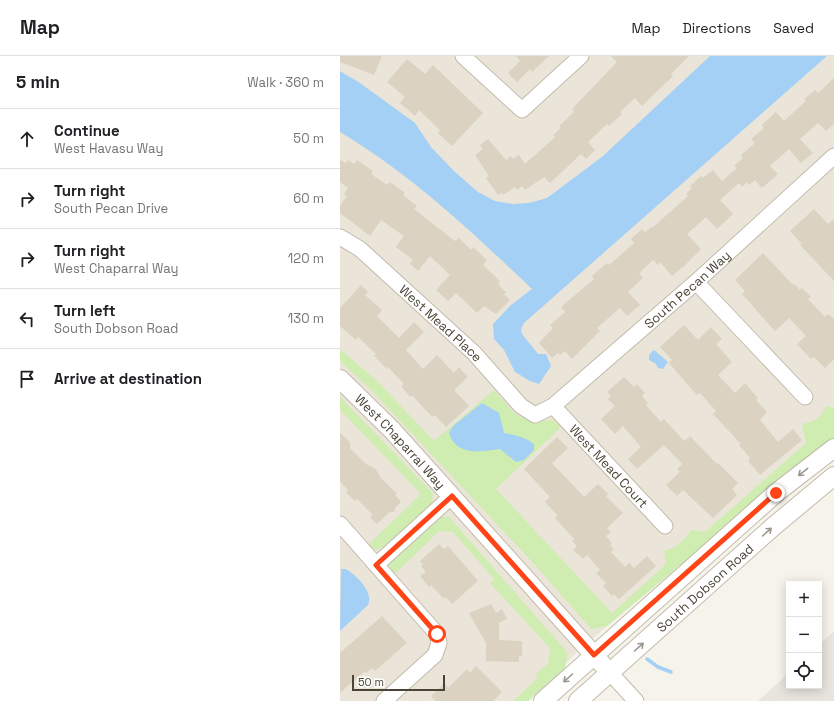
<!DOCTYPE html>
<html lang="en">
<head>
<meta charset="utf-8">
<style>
  body { margin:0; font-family:"Space Grotesk",sans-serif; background:#f6f6f6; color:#202124 }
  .controls { position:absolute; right:12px; bottom:12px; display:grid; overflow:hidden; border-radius:0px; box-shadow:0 2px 10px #0003 }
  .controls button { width:36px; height:36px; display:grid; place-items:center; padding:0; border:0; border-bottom:1px solid #e0e0e0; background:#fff; color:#202124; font:20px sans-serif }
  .scale { position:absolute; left:12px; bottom:10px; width:93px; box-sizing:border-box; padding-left:4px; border:2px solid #4a4437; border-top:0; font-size:11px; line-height:14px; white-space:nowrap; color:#4a4437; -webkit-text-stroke:3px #fff; paint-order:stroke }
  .stop { position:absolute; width:12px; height:12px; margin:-9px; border:3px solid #ff4418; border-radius:50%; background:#fff }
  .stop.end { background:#ff4418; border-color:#fff; box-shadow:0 1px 4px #0008 }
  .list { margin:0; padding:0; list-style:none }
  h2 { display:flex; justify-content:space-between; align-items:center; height:52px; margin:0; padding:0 16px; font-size:17px }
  h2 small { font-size:13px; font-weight:400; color:#757577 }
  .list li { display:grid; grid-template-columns:26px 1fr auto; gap:12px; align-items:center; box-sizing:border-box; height:60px; padding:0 16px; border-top:1px solid #e0e0e0 }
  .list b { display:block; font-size:15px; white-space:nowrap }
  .list p { margin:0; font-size:13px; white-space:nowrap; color:#757577 }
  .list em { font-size:13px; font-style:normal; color:#757577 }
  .icon { flex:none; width:22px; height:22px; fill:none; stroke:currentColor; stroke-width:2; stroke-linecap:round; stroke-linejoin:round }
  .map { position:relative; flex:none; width:494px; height:645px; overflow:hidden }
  header { display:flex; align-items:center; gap:24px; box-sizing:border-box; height:56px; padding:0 20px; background:#fff; border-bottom:1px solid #e0e0e0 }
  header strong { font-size:19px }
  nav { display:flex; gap:22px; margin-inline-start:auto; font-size:14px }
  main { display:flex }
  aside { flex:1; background:#fff }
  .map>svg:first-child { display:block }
  .residential { fill:#eae5d8 }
  .industrial { fill:#e8e4de }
  .green { fill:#cfecb1 }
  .water { fill:#a4d0f5 }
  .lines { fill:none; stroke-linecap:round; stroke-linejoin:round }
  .stream { stroke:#a4d0f5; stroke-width:3.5 }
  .building { fill:#dbd2c1 }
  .minor-casing { stroke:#c2bbac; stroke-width:17 }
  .tertiary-casing { stroke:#c2bbac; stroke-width:20 }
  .minor { stroke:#fff; stroke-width:15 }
  .tertiary { stroke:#fff; stroke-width:18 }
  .oneway { stroke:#9b9891 }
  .route { stroke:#ff4418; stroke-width:5 }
  .labels { text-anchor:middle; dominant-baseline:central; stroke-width:4; stroke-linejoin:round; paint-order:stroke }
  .street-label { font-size:13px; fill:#4a4437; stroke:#fff }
</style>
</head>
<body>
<header>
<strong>Map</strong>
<nav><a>Map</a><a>Directions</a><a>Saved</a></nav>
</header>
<main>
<aside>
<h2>5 min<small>Walk · 360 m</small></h2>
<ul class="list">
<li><svg class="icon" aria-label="ahead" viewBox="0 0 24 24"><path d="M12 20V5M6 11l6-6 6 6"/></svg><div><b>Continue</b><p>West Havasu Way</p></div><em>50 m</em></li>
<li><svg class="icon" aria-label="right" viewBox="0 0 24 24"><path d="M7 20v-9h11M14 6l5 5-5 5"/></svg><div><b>Turn right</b><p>South Pecan Drive</p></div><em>60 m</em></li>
<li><svg class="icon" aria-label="right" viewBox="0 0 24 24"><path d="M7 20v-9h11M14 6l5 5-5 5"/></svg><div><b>Turn right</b><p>West Chaparral Way</p></div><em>120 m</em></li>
<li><svg class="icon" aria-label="left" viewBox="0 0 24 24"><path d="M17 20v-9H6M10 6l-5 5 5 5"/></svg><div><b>Turn left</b><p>South Dobson Road</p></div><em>130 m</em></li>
<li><svg class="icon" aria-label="arrive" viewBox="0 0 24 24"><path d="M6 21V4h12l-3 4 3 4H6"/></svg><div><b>Arrive at destination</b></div></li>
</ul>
</aside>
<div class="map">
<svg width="494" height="645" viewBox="0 0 494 645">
  <rect width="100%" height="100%" fill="#f6f3ea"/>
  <path class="residential" d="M0,0H494V386L467,404L267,570L234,599L188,645H0Z"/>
  <path class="industrial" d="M494,575V645H418L449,617V630H479V589Z"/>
  <path class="green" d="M0,293L38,326L94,385L154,334L175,358L191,365L213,364L221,371L156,433L272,557L326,508L324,495C338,491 343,486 351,474L365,476L466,387L462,368C476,366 480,361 487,350L494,352V386L467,404L267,570L251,573L197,511L33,336L0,305Z
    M0,341L93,437L92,448L48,488L37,494L27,490L81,438L0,354Z
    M96,461H109L228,597L225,613L188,645H173L198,622L195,618L208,608L210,592L150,527L154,523L113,476L99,475L53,520L49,514L50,506Z"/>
  <path class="water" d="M370,0H487L184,267L181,273L182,278L198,298H206L211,310L199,328L190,325L175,316L164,294L154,283L153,268L171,249L192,233C132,176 72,119 0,76V15L20,27L75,67L91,91L114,115L138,136L155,145L173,148L189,147L207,142L263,100Z
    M314,294L328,306L323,313L318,312L316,308L309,304V299Z
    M142,347L159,357L164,377C175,379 185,381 194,388V394L184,404L176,406L160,393C140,396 116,400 109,377L113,370Z
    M1,513H6C17,520 34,536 28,549L0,575Z"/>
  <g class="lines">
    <path class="stream" d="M307,603L318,611L331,616"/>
  </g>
  <path class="building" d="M0,0H42L34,19L0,6Z
    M176,0H209L192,16L190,13L177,26L168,17L180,5Z
    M271,0H349L331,18L333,20L302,50L295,42L280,56L282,58L269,70L267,68L248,86L255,94L246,103L241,98L210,127L204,121L185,134L182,130L177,134L175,131L163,139L161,137L158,139L146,122L149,120L135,99L143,93L140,89L148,83L166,104L171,100L173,103L179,99L185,108L215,81L213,79L221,72L219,70L234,56L232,53L277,6Z
    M67,3L85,18L93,9L143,57L112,90L98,77L100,74L79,54L75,60L60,47L65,41L47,26Z
    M494,22V68L486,75L478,67L460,83L473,97L461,107L449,93L430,110L438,118L422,132L415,124L409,129L407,126L402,131L399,127L380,144L393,158L377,173L366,161L347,178L361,193L344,210L332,220L320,206L318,209L313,204L299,217L303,222L288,236L300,249L287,260L280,252L257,272L260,275L232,303L225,295L220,299L218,297L212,302L199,287L213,272L210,269L225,256L221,251L254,223L252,220L267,207L269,209L294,187L291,183L302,173L305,176L311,171L312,172L348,140L346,138L352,132L350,130L361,120L363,122L373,114L382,125L397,112L394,110L403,102L401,99L415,87L411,83L424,72L422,69L436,56L444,65L466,45L464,43L475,34L478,37Z
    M0,104L6,107L8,104L14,108L17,104L33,115L31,118L47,129L50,126L65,137L63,139L77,150L74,153L115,185L119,182L131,194L133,191L147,204L143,209L160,225L158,228L166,236L164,238L170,244L156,258L144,250L137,257L116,237L108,245L96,234L110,219L90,200L78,215L70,208L73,204L56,191L64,180L41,164L30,180L0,157V150L7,140L4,138L8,132L0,126Z
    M474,153L488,168L494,163V225L460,189L462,188L450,175Z
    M423,197L453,229L454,228L460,234L462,232L471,241L468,243L485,261L488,258L494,263V303L485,312L474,301L471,303L457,288L466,280L449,262L435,275L402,238L405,235L395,224Z
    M21,229L28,236L25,239L42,254L37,260L59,282L74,266L84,276L66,294L83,313L97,299L114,317L119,311L128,321L114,334L129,350L106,371L95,359L92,361L72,339L70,341L61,330L64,328L48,311L47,313L34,300L36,298L18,281L16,284L0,270V252Z
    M344,269L358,284L371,271L382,283L376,288L392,306L378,319L395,337L405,327L418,342L416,344L427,356L420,364L438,386L453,373L462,384L420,419L408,405L410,402L399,389L401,388L373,358L376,355L360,337L357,339L349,330L329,307L332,304L320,291Z
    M284,321L294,331L297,328L305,337L302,340L308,347L306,349L321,366L324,363L344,385L350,380L377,408L378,407L398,427L392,433L397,439L373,462L343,434L337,440L326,429L340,416L337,413L342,408L324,389L297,413L288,403L301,391L283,370L275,378L261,363L275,350L268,343L271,340L267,336Z
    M0,377L10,386V392L26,408L36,413L40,421L57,438L55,439L61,446L55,452L54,456H50L37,468L30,461L33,459L17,443L15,445L6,436L8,434L0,425Z
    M217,381L228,392L212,407L244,441L258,428L268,438L266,440L283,457L267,472L271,476L266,480L272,487L270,489L274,493L271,496L285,511L289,507L294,512L307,500L316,510L279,543L274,538L272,540L263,530L266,527L256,517L260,514L247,499L243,503L233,494L237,490L232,485L234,483L215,462L218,460L205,446L210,441L184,413Z
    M99,488L104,493L108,490L138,525L112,548L106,541L104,543L91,529L89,531L80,520L86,516L81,510L83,508L80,505Z
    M151,548L156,557L162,553L167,563L159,567V584L182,585V600H179V606L146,605V587L129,557Z
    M42,560L67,587L35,615L32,612L26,617L25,615L0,637V597Z
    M136,610L162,636L153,645H96L91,640L105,627L108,632L127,613L130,617Z"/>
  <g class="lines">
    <defs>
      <g id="minor">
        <path d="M123,0L182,54L241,0"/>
        <path id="s1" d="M0,181L20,193L134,297L181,350L195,359L213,350L356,226L494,100"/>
        <path d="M356,226L465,341"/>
        <path id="s2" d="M213,350L325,470"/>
        <path d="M0,468L97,578L99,587L95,599L44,645"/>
        <path d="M36,509L112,440"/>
        <path d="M263,609L296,645"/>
      </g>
      <g id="tertiary">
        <path id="s3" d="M0,323L52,374L262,608"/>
        <path d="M203,645L436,437L494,392"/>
        <path id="s4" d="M238,645L434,470L494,420"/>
      </g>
    </defs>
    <use href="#minor" class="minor-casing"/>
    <use href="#tertiary" class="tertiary-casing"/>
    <use href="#minor" class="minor"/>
    <use href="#tertiary" class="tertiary"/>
  </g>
  <defs><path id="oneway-shaft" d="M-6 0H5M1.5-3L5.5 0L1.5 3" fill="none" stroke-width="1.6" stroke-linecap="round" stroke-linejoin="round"/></defs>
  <g class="oneway">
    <use href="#oneway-shaft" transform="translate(463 416) rotate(142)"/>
    <use href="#oneway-shaft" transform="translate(427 476) rotate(-42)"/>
    <use href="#oneway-shaft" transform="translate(299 591) rotate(-42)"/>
    <use href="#oneway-shaft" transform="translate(228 622) rotate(138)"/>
  </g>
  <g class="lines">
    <path class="route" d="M97,578L36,509L112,440L254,599L436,437"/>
  </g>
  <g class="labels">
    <g class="street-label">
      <text stroke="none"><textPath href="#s1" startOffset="463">South Pecan Way</textPath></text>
      <text stroke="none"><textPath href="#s1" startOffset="133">West Mead Place</textPath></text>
      <text stroke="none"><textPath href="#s3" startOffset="87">West Chaparral Way</textPath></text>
      <text stroke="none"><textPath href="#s2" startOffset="82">West Mead Court</textPath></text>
      <text stroke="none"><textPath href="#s4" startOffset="170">South Dobson Road</textPath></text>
    </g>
  </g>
</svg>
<div class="controls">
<button>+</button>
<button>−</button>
<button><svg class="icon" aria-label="locate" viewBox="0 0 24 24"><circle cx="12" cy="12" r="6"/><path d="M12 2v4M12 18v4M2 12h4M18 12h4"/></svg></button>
</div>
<div class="scale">50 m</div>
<div class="stop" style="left:97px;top:578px"></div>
<div class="stop end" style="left:436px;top:437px"></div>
</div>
</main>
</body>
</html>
